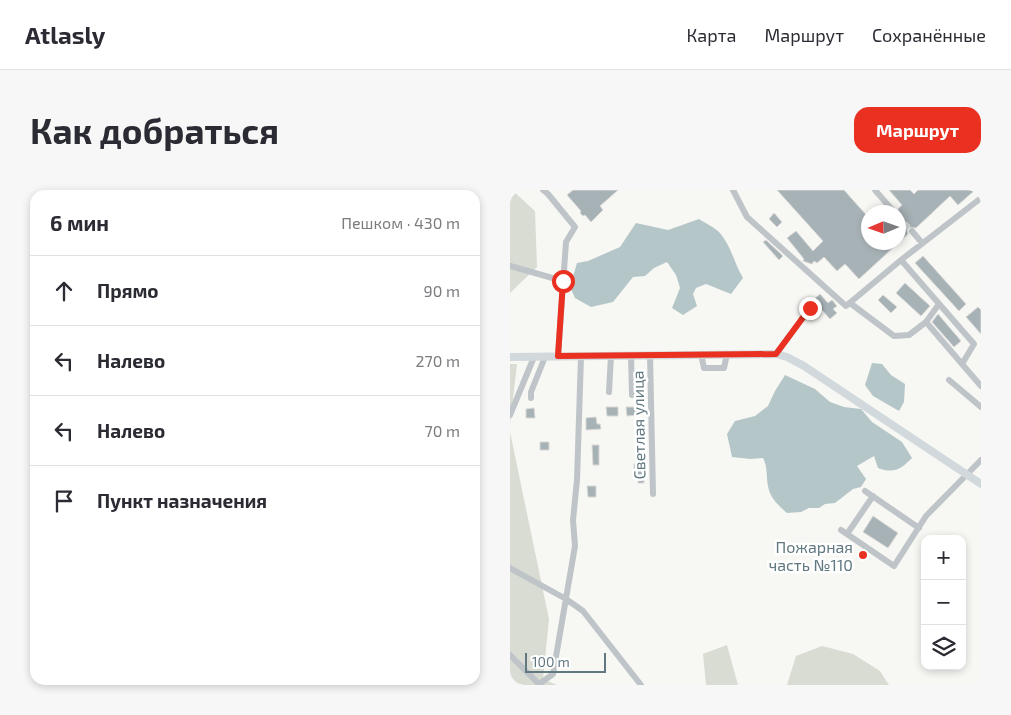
<!DOCTYPE html>
<html lang="ru">
<head>
<meta charset="utf-8">
<style>
  body { margin:0; font-family:"Exo 2",sans-serif; background:#f7f7f7; color:#2b2b33 }
  .controls { position:absolute; right:15px; bottom:15px; display:grid; overflow:hidden; border-radius:10px; box-shadow:0 2px 8px #0003 }
  .controls button { width:45px; height:45px; display:grid; place-items:center; padding:0; border:0; border-bottom:1px solid #e1e1e2; background:#fff; color:#2b2b33; font:25px sans-serif }
  .compass { position:absolute; left:351px; top:15px; width:45px; height:45px; border-radius:50%; background:#fff; box-shadow:0 2px 8px #0003; rotate:268deg }
  .scale { position:absolute; left:15px; bottom:12px; width:81px; box-sizing:border-box; padding-left:5px; border:2px solid #617880; border-top:0; font-size:14px; line-height:18px; white-space:nowrap; color:#617880; -webkit-text-stroke:4px #fff; paint-order:stroke }
  .stop { position:absolute; width:15px; height:15px; margin:-11px; border:4px solid #ea3021; border-radius:50%; background:#fff }
  .stop.end { background:#ea3021; border-color:#fff; box-shadow:0 1px 5px #0008 }
  .list { margin:0; padding:0; list-style:none }
  h2 { display:flex; justify-content:space-between; align-items:center; height:65px; margin:0; padding:0 20px; font-size:21px }
  h2 small { font-size:16px; font-weight:400; color:#7c7c81 }
  .list li { display:grid; grid-template-columns:32px 1fr auto; gap:15px; align-items:center; box-sizing:border-box; height:70px; padding:0 20px; border-top:1px solid #e1e1e2 }
  .list b { display:block; font-size:19px; white-space:nowrap }
  .list em { font-size:16px; font-style:normal; color:#7c7c81 }
  .icon { flex:none; width:28px; height:28px; fill:none; stroke:currentColor; stroke-width:2; stroke-linecap:round; stroke-linejoin:round }
  .map { position:relative; flex:none; width:471px; height:495px; overflow:hidden; border-radius:15px }
  header { display:flex; align-items:center; gap:30px; box-sizing:border-box; height:70px; padding:0 25px; background:#fff; border-bottom:1px solid #e1e1e2 }
  header strong { font-size:24px }
  nav { display:flex; gap:28px; margin-inline-start:auto; font-size:18px }
  .intro { display:flex; align-items:center; justify-content:space-between; box-sizing:border-box; height:120px; padding:0 30px }
  h1 { margin:0; font-size:35px }
  .button { padding:12px 22px; border-radius:15px; background:#ea3021; color:#fff; font-size:18px; font-weight:700 }
  main { display:flex; gap:30px; padding:0 30px }
  aside { flex:1; background:#fff; border-radius:15px; box-shadow:0 2px 8px #0003 }
  .map>svg:first-child { display:block }
  .green { fill:#d8dcd3 }
  .water { fill:#b5c6c8 }
  .building { fill:#a7b2b6; stroke:#d9d8d6 }
  .lines { fill:none; stroke-linecap:round; stroke-linejoin:round }
  .minor-tunnel { stroke:#d2d7d7; stroke-width:6; stroke-dasharray:6 3; stroke-linecap:butt }
  .minor { stroke:#bec4c7; stroke-width:6 }
  .major { stroke:#d2d9dc; stroke-width:8 }
  .route { stroke:#ea3021; stroke-width:6 }
  .poi-dot { fill:#ea3021; stroke:#fff; stroke-width:2 }
  .labels { text-anchor:middle; dominant-baseline:central; stroke-width:5; stroke-linejoin:round; paint-order:stroke }
  .street-label { font-size:16px; fill:#617880; stroke:#fff }
  .poi-label { font-size:16px; fill:#617880; stroke:#fff; text-anchor:end }
</style>
</head>
<body>
<header>
<strong>Atlasly</strong>
<nav><a>Карта</a><a>Маршрут</a><a>Сохранённые</a></nav>
</header>
<div class="intro"><h1>Как добраться</h1><a class="button">Маршрут</a></div>
<main>
<aside>
<h2>6 мин<small>Пешком · 430 m</small></h2>
<ul class="list">
<li><svg class="icon" aria-label="ahead" viewBox="0 0 24 24"><path d="M12 20V5M6 11l6-6 6 6"/></svg><div><b>Прямо</b></div><em>90 m</em></li>
<li><svg class="icon" aria-label="left" viewBox="0 0 24 24"><path d="M17 20v-9H6M10 6l-5 5 5 5"/></svg><div><b>Налево</b></div><em>270 m</em></li>
<li><svg class="icon" aria-label="left" viewBox="0 0 24 24"><path d="M17 20v-9H6M10 6l-5 5 5 5"/></svg><div><b>Налево</b></div><em>70 m</em></li>
<li><svg class="icon" aria-label="arrive" viewBox="0 0 24 24"><path d="M6 21V4h12l-3 4 3 4H6"/></svg><div><b>Пункт назначения</b></div></li>
</ul>
</aside>
<div class="map">
<svg width="471" height="495" viewBox="0 0 471 495">
  <rect width="100%" height="100%" fill="#f7f7f4"/>
  <path class="green" d="M0,0H2L25,21L27,77L0,103Z
    M0,174H7L0,234Z
    M0,242L39,429L33,489L47,495H0Z
    M217,455L228,495H196L193,464Z
    M312,456L343,464L370,481L379,495H277L286,466Z"/>
  <path class="water" d="M189,29C195,33 204,37 209,42C221,55 224,73 233,88L221,104L196,94L186,98L183,104L187,116L173,125L162,118L170,98L166,85L157,72L144,78L135,86L123,87L103,112L81,117L65,108L60,97L67,73L78,71L110,57L126,33L158,40Z
    M362,173L372,174L381,185L395,194L394,212L389,221L363,206L355,195Z
    M275,185L305,199L320,212L334,217L351,219L362,232L392,252L402,268C391,279 384,284 368,278L364,266L347,276L356,289L351,297L343,299L325,313L315,314L309,318H299L291,322L277,323C268,315 260,308 258,296C256,286 258,277 253,268L240,269L222,267L217,244L225,231L245,226L258,216L265,201Z"/>
  <path class="building" d="M63,0H108L90,16L93,20L81,32L75,25L73,26L70,23L71,21L57,5Z
    M267,0H334L358,27V52H388V19L392,15L379,0H400L404,4L408,0H465L448,15L440,6L406,38L399,37L397,40L398,44L349,89L335,74L327,81L314,67L307,73L304,71L302,74L293,71L294,69L277,48L286,41L303,61L313,51Z
    M264,23L272,32L267,37L259,29Z
    M256,50L273,66L269,70L253,52Z
    M413,66L456,114L449,121L405,73Z
    M395,93L420,116L411,126L386,103Z
    M310,104L318,113L322,110L327,116L323,119L327,123L320,129L303,110Z
    M373,105L387,117L381,123L368,110Z
    M468,117L471,120V144L456,127Z
    M428,124L451,151L444,157L422,132Z
    M96,217H108V226H97Z
    M116,217H128V225L117,226Z
    M24,218L25,228H16V219Z
    M86,227L87,234H90L91,239L76,240V228Z
    M30,252H39V260H30Z
    M82,255H89V275H83Z
    M134,273V293H128V284H124V274Z
    M77,296H86V307H78Z
    M363,326L388,343L378,358L353,342Z"/>
  <g class="lines">
    <path class="minor-tunnel" d="M388,27L402,41"/>
    <path class="minor" d="M33,0L38,4L65,37L56,52L48,166
      M223,0L237,27L336,116L391,70
      M365,0L384,22
      M471,8L391,70L464,154L452,174L471,196
      M402,41L412,53
      M0,76L53,91
      M340,113L384,146L399,145L416,132L452,174
      M416,132L429,114
      M191,164L194,178H214L217,164
      M266,164L300,118
      M121,165L122,205
      M140,165L143,304
      M439,190L471,217
      M99,202L101,166
      M21,208V202L35,167
      M0,225L24,167
      M355,301L409,338
      M331,340L384,376L416,326L471,270
      M337,344L363,306
      M0,378L56,409L73,421L131,495
      M0,465L29,494
      M28,495L43,484L65,356L63,330L67,290L71,166"/>
    <path class="major" d="M0,167L266,164L277,167L294,176L471,294"/>
  </g>
  <g class="lines">
    <path class="route" d="M53,91L48,166L266,164L300,118"/>
  </g>
  <circle class="poi-dot" cx="353" cy="365" r="5"/>
  <g class="labels">
    <g class="street-label">
      <text transform="translate(128 235) rotate(-91)">Светлая улица</text>
    </g>
    <g class="poi-label">
      <text x="343" y="356">Пожарная<tspan x="343" dy="18">часть №110</tspan></text>
    </g>
  </g>
</svg>
<div class="controls">
<button>+</button>
<button>−</button>
<button><svg class="icon" aria-label="layers" viewBox="0 0 24 24"><path d="M12 4l9 5-9 5-9-5zM3 14l9 5 9-5"/></svg></button>
</div>
<svg class="compass" viewBox="-18 -18 36 36"><path d="M0-13l5 13h-10z" fill="#e53935"/><path d="M0 13l5-13h-10z" fill="#7c7c81"/></svg>
<div class="scale">100 m</div>
<div class="stop" style="left:53px;top:91px"></div>
<div class="stop end" style="left:300px;top:118px"></div>
</div>
</main>
</body>
</html>
